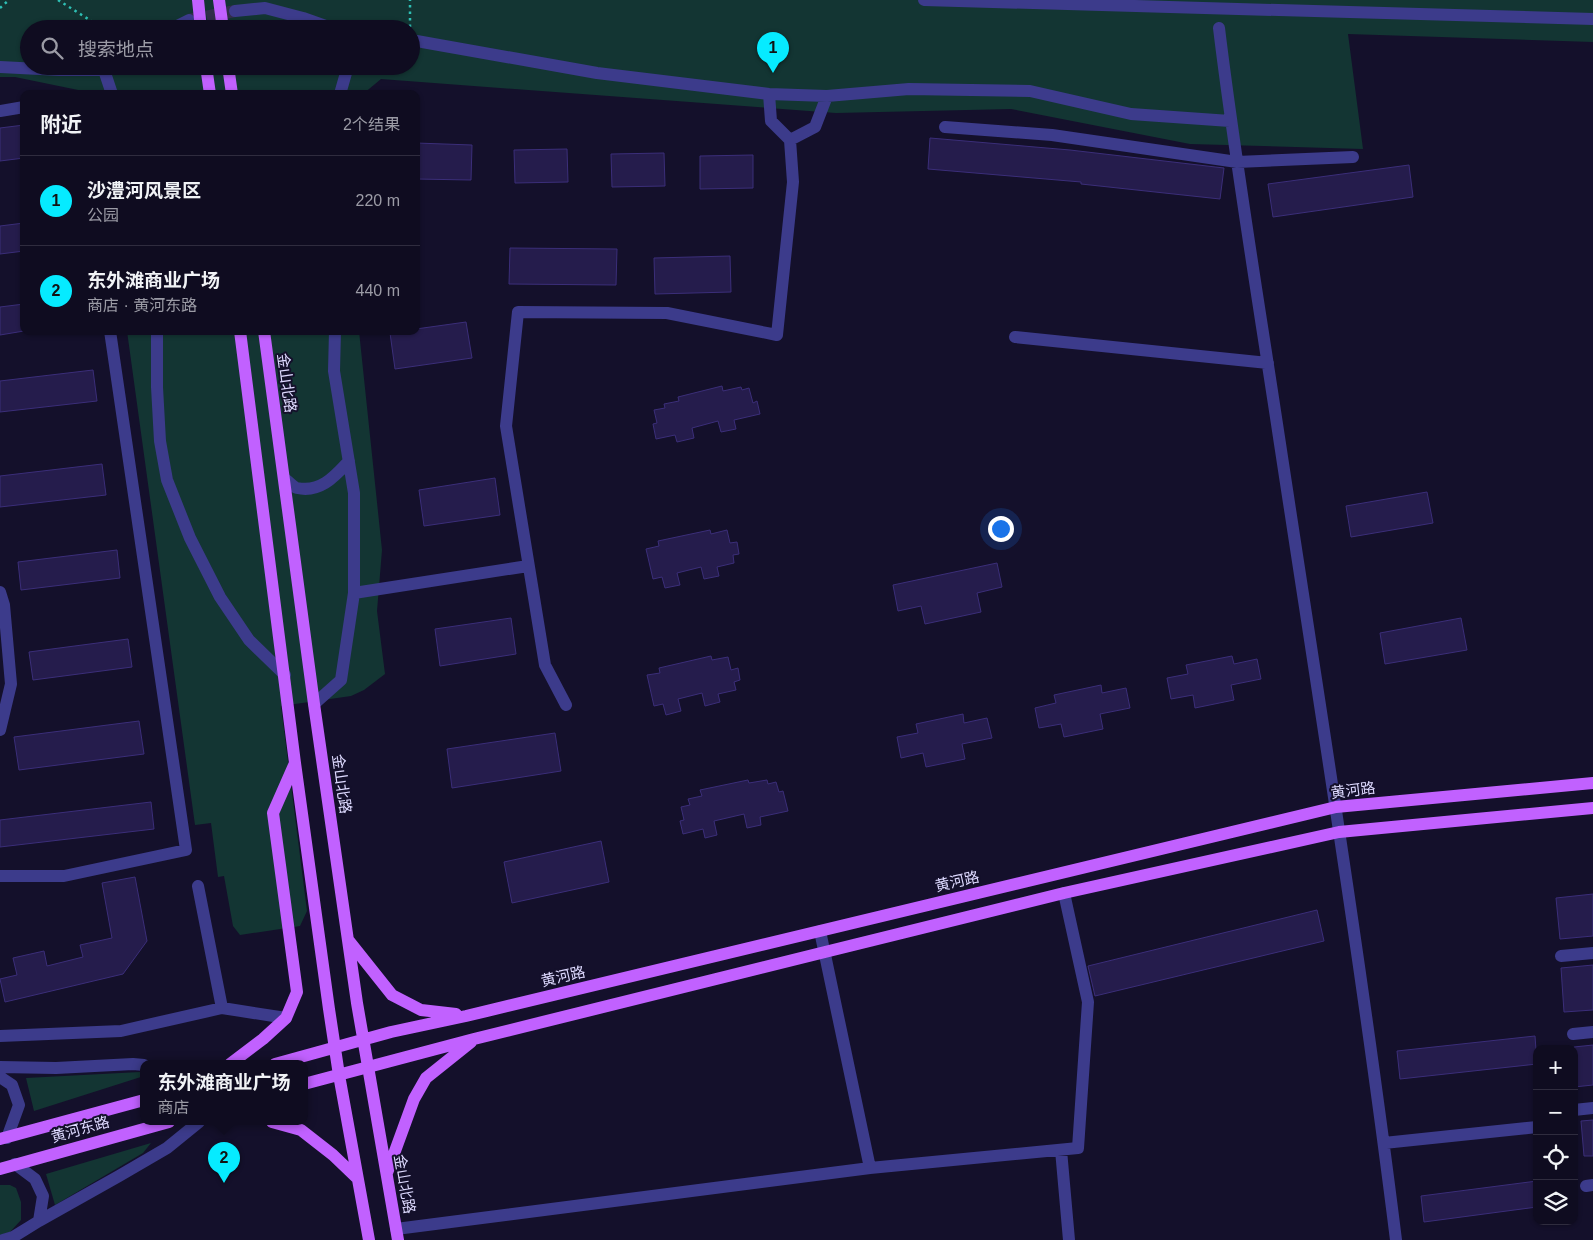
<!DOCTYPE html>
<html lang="zh">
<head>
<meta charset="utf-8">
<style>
  body { margin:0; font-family:Arial,"Noto Sans SC",sans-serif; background:#1d1a2d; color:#f1f3f6 }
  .controls { position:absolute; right:15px; bottom:15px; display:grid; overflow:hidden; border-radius:10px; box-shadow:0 1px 4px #0004 }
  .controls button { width:45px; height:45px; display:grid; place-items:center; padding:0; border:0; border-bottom:1px solid #2f2c3e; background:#0f0c20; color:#f1f3f6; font:25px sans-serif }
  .you { position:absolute; left:1000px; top:528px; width:18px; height:18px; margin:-12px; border:4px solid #fff; border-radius:50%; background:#1a73e8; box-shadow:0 0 0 8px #1a73e833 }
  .badge { display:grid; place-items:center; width:32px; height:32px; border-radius:50%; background:#06ebff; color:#111; font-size:16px; font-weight:700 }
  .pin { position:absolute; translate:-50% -41px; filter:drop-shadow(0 1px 2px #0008) }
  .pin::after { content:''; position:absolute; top:26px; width:18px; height:15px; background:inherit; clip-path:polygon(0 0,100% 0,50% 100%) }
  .popup { position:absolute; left:140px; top:1060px; width:168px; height:65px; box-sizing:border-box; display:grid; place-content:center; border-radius:10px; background:#0f0c20; filter:drop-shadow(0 1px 4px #0005); font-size:16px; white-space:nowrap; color:#9b9ba5 }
  .popup b { font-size:19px; color:#f1f3f6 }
  .popup::after { content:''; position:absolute; left:50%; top:100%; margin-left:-10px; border:10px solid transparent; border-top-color:#0f0c20 }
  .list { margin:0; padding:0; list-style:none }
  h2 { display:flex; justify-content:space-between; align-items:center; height:65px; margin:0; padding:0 20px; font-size:21px }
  h2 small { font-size:16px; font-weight:400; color:#9b9ba5 }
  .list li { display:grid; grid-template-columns:32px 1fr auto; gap:15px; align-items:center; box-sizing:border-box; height:90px; padding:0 20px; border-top:1px solid #2f2c3e }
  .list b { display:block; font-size:19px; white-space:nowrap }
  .list p { margin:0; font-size:16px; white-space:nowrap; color:#9b9ba5 }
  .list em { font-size:16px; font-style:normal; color:#9b9ba5 }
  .icon { flex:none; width:28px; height:28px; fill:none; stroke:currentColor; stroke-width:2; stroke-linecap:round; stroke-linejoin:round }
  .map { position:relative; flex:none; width:1593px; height:1240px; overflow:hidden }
  .search { position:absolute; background:#0f0c20; box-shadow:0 1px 4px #0004; left:20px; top:20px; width:400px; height:55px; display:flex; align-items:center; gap:12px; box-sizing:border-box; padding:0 18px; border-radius:28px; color:#9b9ba5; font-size:19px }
  .panel { position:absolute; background:#0f0c20; box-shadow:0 1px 4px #0004; left:20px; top:90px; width:400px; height:245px; border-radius:10px }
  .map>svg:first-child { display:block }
  .green { fill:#133533; fill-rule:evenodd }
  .building { fill:#251c4c; stroke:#3b2e79 }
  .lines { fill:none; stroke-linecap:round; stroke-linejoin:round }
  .minor-tunnel { stroke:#322e4b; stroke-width:12; stroke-dasharray:12 6; stroke-linecap:butt }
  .path { stroke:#2ebfb4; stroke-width:2.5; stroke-dasharray:2.5 4; stroke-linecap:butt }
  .minor { stroke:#3c3b8b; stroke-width:12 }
  .major { stroke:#c161ff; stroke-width:12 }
  .labels { text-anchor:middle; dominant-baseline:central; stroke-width:4; stroke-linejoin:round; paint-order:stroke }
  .street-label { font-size:15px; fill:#dedaff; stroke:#14102b }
</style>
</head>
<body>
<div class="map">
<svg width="1593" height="1240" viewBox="0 0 1593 1240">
  <rect width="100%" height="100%" fill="#14102b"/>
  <path class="green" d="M0,0H1593V42L1348,34L1363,149L1190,144L1011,109L836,113L381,79L363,94H84L83,91L15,77H0ZM29,29H411V66H29Z
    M127,331H359L382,550L377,611L385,674L364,690L351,696L281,706L307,911L300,926L240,935L233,926L224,876L218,877L211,823L195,825Z
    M140,1072L144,1073V1076L34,1111L26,1078Z
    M151,1143L143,1153L55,1205L46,1174Z
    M0,1185H10L16,1188L21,1202V1220L10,1232L0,1235Z"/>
  <path class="building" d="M24,125V158L0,161V128Z
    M930,138L1070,150L1224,168L1220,199L1081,184V182L928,169Z
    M416,143L472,145L471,180L416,179Z
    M567,149L568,182L515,183L514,150Z
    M664,153L665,186L612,187L611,154Z
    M753,155V188L700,189V156Z
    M1409,165L1413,197L1273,217L1268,184Z
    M24,223V251L0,254V226Z
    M510,248L617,249L616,285L509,284Z
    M730,256L731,292L655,294L654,258Z
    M24,304V331L0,335V307Z
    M466,322L472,358L395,369L390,333L416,331V329Z
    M93,370L97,401L0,412V381Z
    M722,386L723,391L741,387L742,390L749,388L753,403L757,401L760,414L734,420L736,429L721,432L718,421L692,428L694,438L677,442L675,435L656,439L653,424L657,423L654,410L665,408L664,404L679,401L678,397Z
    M102,464L106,495L0,507V476Z
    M495,478L500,515L424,526L419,490Z
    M1427,492L1433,523L1351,537L1346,506Z
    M710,530L711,534L727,530L730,543L737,542L739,554L733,555L734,563L717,567L719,576L704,579L701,567L677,573L680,585L665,588L662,577L653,579L646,549L659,546L658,541Z
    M117,550L120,578L21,590L18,562Z
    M997,563L1002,587L977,593L981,612L925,624L921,606L898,611L893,585Z
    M511,618L516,654L440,666L435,629Z
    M1461,618L1467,650L1385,664L1380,633Z
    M128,639L132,667L33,680L29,652Z
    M711,656L712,660L728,657L731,670L738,668L740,680L734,682L736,690L718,694L720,702L705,706L702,693L678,699L681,711L666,715L663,704L654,706L647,675L660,673L659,668Z
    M1232,656L1234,664L1257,659L1261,679L1231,685L1234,700L1195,708L1193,695L1171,699L1167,678L1188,674L1186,665Z
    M1101,685L1102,693L1126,688L1130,708L1100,714L1103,729L1064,737L1061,724L1039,728L1035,708L1056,703L1054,695Z
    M963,714L964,723L987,718L992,738L962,744L965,759L926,767L923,753L901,758L897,737L918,733L916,724Z
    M139,721L144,754L19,770L14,737Z
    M555,733L561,771L452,788L447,749Z
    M748,780L749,783L767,780L768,784L776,782L779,792L783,791L788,811L760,817L761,825L747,828L744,814L714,821L717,835L705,838L703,829L683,834L680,821L684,820L681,807L690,805L688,799L702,796L700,790Z
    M151,802L154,829L0,847V820Z
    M601,841L609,882L512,903L504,862Z
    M135,877L147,941L123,974L5,1002L0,979L17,975L13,958L44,951L47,966L83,957L80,945L112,938L102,883Z
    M1593,894V936L1560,939L1556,898Z
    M1317,910L1324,941L1095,996L1088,966Z
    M1593,965V1010L1564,1012L1561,968Z
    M1535,1036L1537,1064L1400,1079L1397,1051Z
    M1593,1045V1085L1574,1087V1047Z
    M1593,1120V1156H1584L1581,1121Z
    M1537,1181V1207L1424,1222L1421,1196Z"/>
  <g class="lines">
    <path class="minor-tunnel" d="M189,20L235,11"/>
    <path class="path" d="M58,0L104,29
      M0,8L9,0
      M410,27V0"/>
    <path class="minor" d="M924,0L1593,19
      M235,11L265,8L303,18L334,29
      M1219,28C1235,160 1257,292 1277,424C1318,695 1362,967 1396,1240
      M171,29L189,20
      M411,40L597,73L769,94L827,96L909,89L1030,91L1131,114L1230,121
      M0,67L59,70H104L112,94
      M340,94L348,66
      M0,111L24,107
      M945,127L1052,135L1237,162L1353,157
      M790,140L815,127L827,96
      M157,331V387L160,441L167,480L190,538L220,597L249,640L285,675
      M1015,337L1268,363
      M284,478C288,481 293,487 297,488C321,493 335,476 349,461
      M0,592L4,605L11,684L0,730
      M354,593L528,566
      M314,704L341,680L354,593V493L334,371L335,331
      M566,705L545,665L506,426L518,312L667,313L777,335L793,182L790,140L771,121L769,94
      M0,876H64L186,850L110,331
      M198,886L222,1008
      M820,931L870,1168
      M1561,956L1593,953
      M1573,1034L1593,1032
      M0,1036L121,1031L222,1008L286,1018
      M0,1067L56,1068L133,1064L144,1065
      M0,1077L12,1085L19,1105L7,1138
      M1574,1110L1593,1108
      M1384,1143L1537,1127
      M1061,1150L1069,1240
      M1586,1186L1593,1185
      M39,1221L119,1176L167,1148L199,1122
      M396,1229L870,1168L1078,1148L1088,1002L1064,893
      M3,1240L13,1237L39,1221L43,1196L35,1179L15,1164"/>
    <path class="major" d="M198,0L201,29
      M219,0L223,29
      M206,66L210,94
      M228,66L232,94
      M240,331L295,763L329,1009L339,1075L369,1240
      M264,331L314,704L357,1003L398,1240
      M349,941L392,995L421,1010L456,1014
      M230,1064L263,1039L286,1018L297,992L273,813L295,763
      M275,1064L391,1032L466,1016L1336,807L1593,783
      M304,1084L474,1039L825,952L1064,893L1339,832L1593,808
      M272,1122L301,1130L333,1155L358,1179
      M0,1139L144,1100
      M0,1169L169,1122
      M387,1173L414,1099L426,1078L471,1042"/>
  </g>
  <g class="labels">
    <g class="street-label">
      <text transform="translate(287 383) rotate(82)">金山北路</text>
      <text transform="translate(342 784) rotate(82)">金山北路</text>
      <text transform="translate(1353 790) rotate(-7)">黄河路</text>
      <text transform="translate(957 881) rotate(-13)">黄河路</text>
      <text transform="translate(563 976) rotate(-13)">黄河路</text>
      <text transform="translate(80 1129) rotate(-16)">黄河东路</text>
      <text transform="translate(405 1184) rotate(80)">金山北路</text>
    </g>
  </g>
</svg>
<div class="controls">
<button>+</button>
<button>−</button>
<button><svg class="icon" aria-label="locate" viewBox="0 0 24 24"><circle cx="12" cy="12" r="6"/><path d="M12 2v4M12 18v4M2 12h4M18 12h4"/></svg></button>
<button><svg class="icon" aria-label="layers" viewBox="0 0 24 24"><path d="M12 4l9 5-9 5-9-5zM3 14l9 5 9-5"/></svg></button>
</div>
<div class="you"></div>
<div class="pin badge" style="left:773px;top:73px">1</div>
<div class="pin badge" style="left:224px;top:1183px">2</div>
<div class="popup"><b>东外滩商业广场</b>商店</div>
<div class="search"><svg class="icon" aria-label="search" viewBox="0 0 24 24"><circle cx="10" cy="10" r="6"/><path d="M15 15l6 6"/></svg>搜索地点</div>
<section class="panel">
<h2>附近<small>2个结果</small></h2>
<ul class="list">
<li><span class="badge">1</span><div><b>沙澧河风景区</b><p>公园</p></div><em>220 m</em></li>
<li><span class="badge">2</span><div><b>东外滩商业广场</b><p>商店 · 黄河东路</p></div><em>440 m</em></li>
</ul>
</section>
</div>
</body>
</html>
